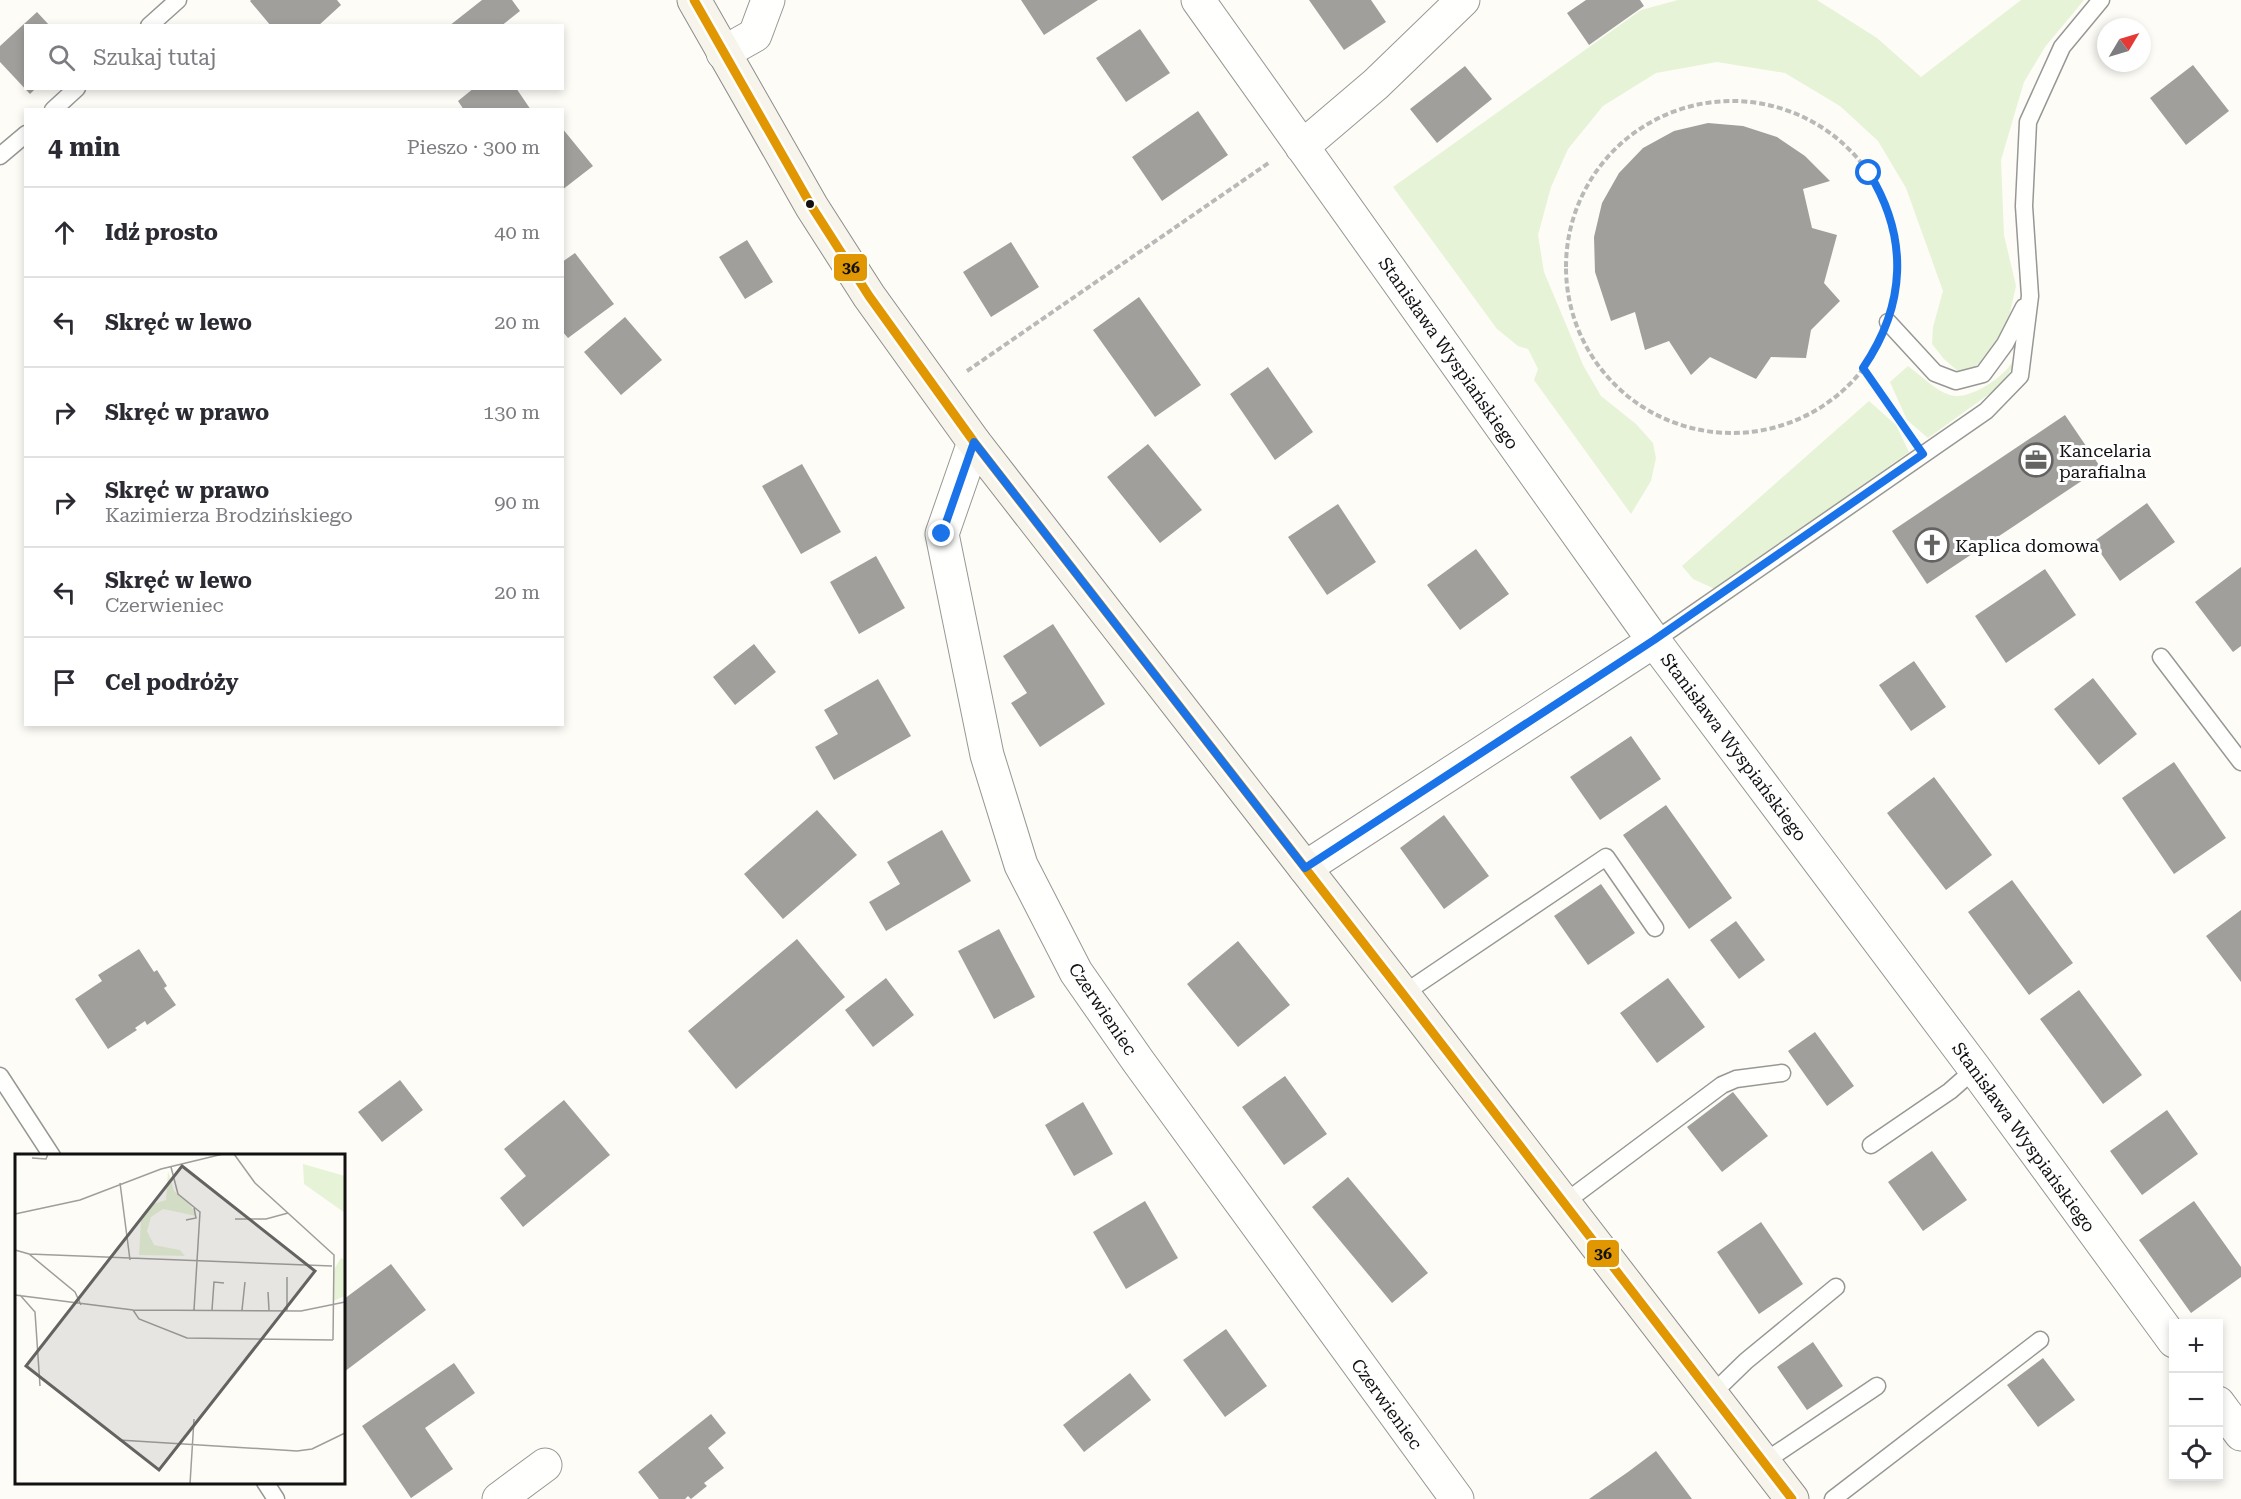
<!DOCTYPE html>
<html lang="pl">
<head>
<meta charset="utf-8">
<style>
  body { margin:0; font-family:"Roboto Serif",serif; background:#f7f7f7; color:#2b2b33 }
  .controls { position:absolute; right:18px; bottom:18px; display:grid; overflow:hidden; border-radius:0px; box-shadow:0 3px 9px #0003 }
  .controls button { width:54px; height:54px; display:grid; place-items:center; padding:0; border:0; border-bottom:2px solid #e1e1e2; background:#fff; color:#2b2b33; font:30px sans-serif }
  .compass { position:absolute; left:2097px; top:18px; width:54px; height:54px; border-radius:50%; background:#fff; box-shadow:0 3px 9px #0003; rotate:52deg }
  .stop { position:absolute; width:18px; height:18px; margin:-14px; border:4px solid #1a73e8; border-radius:50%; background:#fff }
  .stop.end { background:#1a73e8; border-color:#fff; box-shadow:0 2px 6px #0008 }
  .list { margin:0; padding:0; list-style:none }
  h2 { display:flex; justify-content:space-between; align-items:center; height:78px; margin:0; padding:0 24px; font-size:26px }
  h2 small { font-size:20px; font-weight:400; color:#7c7c81 }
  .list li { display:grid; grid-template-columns:39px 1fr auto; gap:18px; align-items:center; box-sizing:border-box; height:90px; padding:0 24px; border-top:2px solid #e1e1e2 }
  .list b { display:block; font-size:22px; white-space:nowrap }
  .list p { margin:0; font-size:20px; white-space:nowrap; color:#7c7c81 }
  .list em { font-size:20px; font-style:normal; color:#7c7c81 }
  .icon { flex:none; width:33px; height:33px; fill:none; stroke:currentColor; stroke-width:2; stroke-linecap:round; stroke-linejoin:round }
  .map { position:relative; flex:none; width:2241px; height:1499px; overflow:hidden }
  .search { position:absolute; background:#fff; box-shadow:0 3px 9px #0003; left:24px; top:24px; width:540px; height:66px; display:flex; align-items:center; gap:15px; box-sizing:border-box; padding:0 21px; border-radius:0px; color:#7c7c81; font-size:22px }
  .panel { position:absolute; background:#fff; box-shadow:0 3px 9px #0003; left:24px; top:108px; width:540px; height:618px; border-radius:0px }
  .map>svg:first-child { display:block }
  .green { fill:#e7f3d7 }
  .building { fill:#a19f9c }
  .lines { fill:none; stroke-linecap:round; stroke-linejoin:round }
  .service-casing { stroke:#979795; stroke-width:19 }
  .minor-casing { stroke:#979795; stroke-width:35 }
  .secondary-casing { stroke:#8e8d8b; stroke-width:35 }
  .path { stroke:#b9b9b8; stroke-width:4; stroke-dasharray:6 3; stroke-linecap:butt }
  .service { stroke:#fffffe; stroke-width:16 }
  .minor { stroke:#fffffe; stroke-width:33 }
  .secondary { stroke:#f6f4eb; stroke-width:33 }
  .bus-1-casing { stroke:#fff; stroke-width:14 }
  .bus-1 { stroke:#e09702; stroke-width:9 }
  .route { stroke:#1a73e8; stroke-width:8 }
  .bus-dot { fill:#111; stroke:#fff; stroke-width:2 }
  .labels { text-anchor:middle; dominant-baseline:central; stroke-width:6; stroke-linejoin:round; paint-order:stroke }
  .street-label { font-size:18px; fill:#111; stroke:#fff }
  .poi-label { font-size:18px; fill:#111; stroke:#fff; text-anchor:start }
  .inset-road { fill:none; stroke:#9f9e9b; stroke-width:1.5 }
  .view { fill:#646362; fill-opacity:0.15; stroke:#646362; stroke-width:3 }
  .inset-edge { fill:none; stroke:#111; stroke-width:3 }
  .line-badge { stroke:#fff; stroke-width:2 }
  .pale-badge-label { font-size:16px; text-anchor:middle; font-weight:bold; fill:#111 }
</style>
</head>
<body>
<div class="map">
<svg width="2241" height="1499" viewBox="0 0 2241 1499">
  <rect width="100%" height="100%" fill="#fdfcf7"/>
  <path class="green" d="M1678,0H1817L1877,38L1921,77L2021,0H2084L2045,47L2024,82L2001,160L2004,235L2016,286L2010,313L1998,346L1974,368L1960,373L1944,359L1932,344L1933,327L1943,291L1906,188L1878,141L1840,106L1785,73L1717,62L1656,73L1603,106L1568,149L1551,187L1538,235L1544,272L1583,365L1601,396L1636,424L1653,443L1656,458L1651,481L1631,514L1534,380L1538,369L1528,349L1518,346L1497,329L1393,187L1641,10Z
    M2016,346L2017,362L1999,387L1928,438L1907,420L1890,382L1908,366C1921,375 1934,390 1950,395C1968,401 2001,379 2011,364C2014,359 2015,352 2016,346Z
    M1869,401L1896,425L1909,452L1715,589L1693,579L1682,566Z"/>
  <path class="building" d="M251,0H337L341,5L318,26H271L250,1Z
    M482,0H512L520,11L501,26H449Z
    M1021,0H1098L1044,35Z
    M1309,0H1371L1386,22L1344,50Z
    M1586,0H1640L1644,6L1589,45L1567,13Z
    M37,12L50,26H26V88H36L30,94L0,62V46Z
    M1140,29L1170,73L1126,102L1096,58Z
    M2193,65L2229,111L2186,145L2150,98Z
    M1465,66L1492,99L1437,143L1410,109Z
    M474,88H516L531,110H464L458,101Z
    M1198,111L1228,155L1162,201L1132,157Z
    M1708,123L1743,126L1777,137L1805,156L1830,181L1803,189L1812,228L1837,235L1824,283L1840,301L1811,330L1806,358L1771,357L1756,379L1710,357L1691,375L1669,341L1645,350L1635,312L1611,321L1595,272L1594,237L1602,203L1619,173L1643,148L1674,131Z
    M562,128L593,166L562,190Z
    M747,240L773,282L745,299L719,257Z
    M1011,242L1039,287L991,317L963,272Z
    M575,253L614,304L568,338L562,331V262Z
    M1139,297L1201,385L1155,417L1093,330Z
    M625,317L662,360L621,395L584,352Z
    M1268,367L1313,432L1275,460L1230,394Z
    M2065,415L2101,468L1927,584L1892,531Z
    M1148,444L1202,510L1160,543L1107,477Z
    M802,464L841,532L801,554L762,486Z
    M2147,503L2175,542L2120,581L2093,542Z
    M1338,504L1376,562L1327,595L1288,537Z
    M1476,549L1509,594L1460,630L1427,585Z
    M876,556L905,608L859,634L830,582Z
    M2241,567V646L2233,652L2195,602Z
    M2045,569L2076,615L2006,663L1975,616Z
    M1053,624L1105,704L1040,747L1011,703L1027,693L1003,656Z
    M754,644L776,672L735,705L713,677Z
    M1914,661L1946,707L1911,731L1879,685Z
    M2093,678L2137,734L2099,765L2054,709Z
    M878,679L911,736L834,780L815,747L838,734L824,710Z
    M1631,736L1661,779L1600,820L1570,777Z
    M2174,762L2226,838L2174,874L2122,798Z
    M1934,777L1992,855L1946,890L1887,813Z
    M1666,805L1732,898L1689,929L1623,835Z
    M817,810L857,855L783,919L744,874Z
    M1444,815L1489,876L1444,909L1400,848Z
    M942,830L971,881L886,931L869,902L900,884L887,862Z
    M2012,880L2073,963L2029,995L1968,912Z
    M1601,884L1635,933L1588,965L1554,916Z
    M2241,910V982L2206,936Z
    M1736,921L1765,960L1739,979L1710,940Z
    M999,929L1035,997L994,1019L958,951Z
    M797,939L845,997L736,1089L688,1031Z
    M1238,941L1290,1005L1238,1047L1187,984Z
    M139,949L154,972L157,970L167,986L164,988L176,1005L147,1025L145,1021L135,1028L137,1030L108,1049L75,999L102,981L98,975Z
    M886,978L914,1015L873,1047L845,1010Z
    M1668,978L1705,1027L1657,1063L1620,1013Z
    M2079,990L2142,1075L2103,1104L2040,1019Z
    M1815,1032L1854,1086L1827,1106L1788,1051Z
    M1285,1076L1327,1134L1284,1165L1242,1107Z
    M400,1080L423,1110L382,1142L358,1112Z
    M1733,1092L1768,1136L1722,1172L1687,1127Z
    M564,1100L610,1155L523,1227L500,1198L526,1176L504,1149Z
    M1083,1102L1113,1154L1074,1176L1045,1125Z
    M2167,1110L2198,1154L2142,1195L2110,1151Z
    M1932,1151L1967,1200L1923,1231L1888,1182Z
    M1348,1177L1428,1273L1392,1303L1312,1207Z
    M1145,1201L1178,1258L1126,1289L1093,1232Z
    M2194,1201L2241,1267V1277L2191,1313L2139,1240Z
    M1761,1222L1803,1284L1759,1314L1717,1252Z
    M391,1264L426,1310L344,1372V1299Z
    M1226,1329L1267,1386L1225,1417L1183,1360Z
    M1813,1342L1843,1386L1807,1410L1777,1367Z
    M2043,1358L2075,1400L2038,1427L2007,1385Z
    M454,1363L475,1393L425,1428L453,1469L411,1498L362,1426Z
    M1130,1373L1151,1400L1084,1452L1063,1425Z
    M711,1414L726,1433L708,1448L724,1468L704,1483L707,1486L691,1499L688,1496L685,1499H659L638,1472Z
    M1656,1451L1692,1499H1589L1628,1472Z"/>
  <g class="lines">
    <defs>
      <path id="service" d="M149,26L178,0
        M53,110L77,88
        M0,156L26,134
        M1888,322L1935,373L1956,381L1983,374L2005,344L2024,307
        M1654,641L1986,411L2020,376L2030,296L2024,206L2028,122L2062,47L2101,0
        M2161,657L2241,762
        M1403,994L1606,857L1655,928
        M0,1076L52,1156
        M1871,1145L1950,1091L1975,1069
        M1564,1203L1722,1085L1736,1079L1782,1073
        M1712,1394L1746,1361L1836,1287
        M1764,1462L1877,1386
        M265,1482L276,1499
        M1833,1499L2040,1340"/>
      <path id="minor" d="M1198,0L1654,641L1975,1069L2174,1341
        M723,53L755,35L768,0
        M1302,147L1376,84L1463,0
        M974,442L942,534L987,755L1021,865L1076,972L1138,1061L1457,1499
        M1305,868L1654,641
        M2218,1403L2241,1434
        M499,1499L545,1465"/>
      <path id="secondary" d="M694,0L812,207L869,296L974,442L1403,994L1792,1499"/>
    </defs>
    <use href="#service" class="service-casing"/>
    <use href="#minor" class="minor-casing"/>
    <use href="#secondary" class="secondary-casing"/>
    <path class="path" d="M1566 267a166 166 0 1 1 332 0a166 166 0 1 1-332 0Z
      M1863,368L1908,432
      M967,371L1270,162"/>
    <use href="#service" class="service"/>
    <use href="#minor" class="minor"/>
    <use href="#secondary" class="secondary"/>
    <defs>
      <path id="bus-1" d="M694,0L812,207L869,296L974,442L1403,994L1792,1499"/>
    </defs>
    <use href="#bus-1" class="bus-1-casing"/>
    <use href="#bus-1" class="bus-1"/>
  </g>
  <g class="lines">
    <path class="route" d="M942,534L974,442L1305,868L1654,640L1923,454L1863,368C1906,305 1909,238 1869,173"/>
  </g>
  <defs>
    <symbol id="office-ring" viewBox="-11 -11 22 22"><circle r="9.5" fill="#fff" stroke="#646362" stroke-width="1.5"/><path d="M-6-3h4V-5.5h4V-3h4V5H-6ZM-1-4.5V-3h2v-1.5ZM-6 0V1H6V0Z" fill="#646362"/></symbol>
    <symbol id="church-ring" viewBox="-11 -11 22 22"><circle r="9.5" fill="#fff" stroke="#646362" stroke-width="1.5"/><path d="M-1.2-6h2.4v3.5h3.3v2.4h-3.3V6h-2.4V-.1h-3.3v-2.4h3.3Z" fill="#646362"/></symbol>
  </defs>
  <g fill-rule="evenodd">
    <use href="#office-ring" x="2017" y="441" width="38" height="38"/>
    <use href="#church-ring" x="1913" y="526" width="38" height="38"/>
  </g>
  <circle class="bus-dot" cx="810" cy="204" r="5"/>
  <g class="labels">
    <g class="street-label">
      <text transform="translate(1449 353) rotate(55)">Stanisława Wyspiańskiego</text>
      <text transform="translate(1734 747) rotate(53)">Stanisława Wyspiańskiego</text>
      <text transform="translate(1103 1009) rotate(56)">Czerwieniec</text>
      <text transform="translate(2024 1137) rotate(54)">Stanisława Wyspiańskiego</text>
      <text transform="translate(1387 1404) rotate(54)">Czerwieniec</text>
    </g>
    <g class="poi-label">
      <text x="2059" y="450">Kancelaria<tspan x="2059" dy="21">parafialna</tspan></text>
      <text x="1955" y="545">Kaplica domowa</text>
    </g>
  </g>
  <g transform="translate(15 1154)">
    <rect width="330" height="330" fill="#fdfcf7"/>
    <path d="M288,10L330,22V59L289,30ZM153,17L159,37L176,52L181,62L148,55L136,63L132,77L139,91L165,96L170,102L124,101L126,66L135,51L151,46ZM326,104L330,106V142L318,147L319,115Z" fill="#e7f3d7"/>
    <path class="inset-road" d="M219,0L240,29L319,101L318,186M17,4L31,5L33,0M156,13L163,40L185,58L179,156M105,29L115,106M0,60L65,46L146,15L208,0M220,65H251L273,59M171,66L181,64L179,54M0,96L14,100L60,138L66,151M14,100L317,112M253,138L254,156M0,141L118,156L286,157L330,148M5,141L20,158L25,232M118,156L124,165L172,184L318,186M197,156L199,128L209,129M227,156L230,128M272,157V123M104,286L282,297L297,295L330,279M175,330L179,265"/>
    <path class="view" d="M167,12L300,117L144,316L11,212Z"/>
    <rect width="330" height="330" class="inset-edge"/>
  </g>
  <g class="line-badge">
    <rect x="833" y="253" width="35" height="29" rx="6" fill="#e09702"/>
    <rect x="1586" y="1239" width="34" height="29" rx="6" fill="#e09702"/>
  </g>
  <g class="pale-badge-label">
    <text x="851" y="273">36</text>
    <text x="1603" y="1259">36</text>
  </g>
</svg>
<div class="controls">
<button>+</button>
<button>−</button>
<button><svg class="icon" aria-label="locate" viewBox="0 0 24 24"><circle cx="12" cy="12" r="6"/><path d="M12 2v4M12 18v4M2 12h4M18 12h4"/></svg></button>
</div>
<svg class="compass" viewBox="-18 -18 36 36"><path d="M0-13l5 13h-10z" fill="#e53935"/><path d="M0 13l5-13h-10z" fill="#7c7c81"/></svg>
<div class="stop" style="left:1869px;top:173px"></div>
<div class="stop end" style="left:942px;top:534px"></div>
<div class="search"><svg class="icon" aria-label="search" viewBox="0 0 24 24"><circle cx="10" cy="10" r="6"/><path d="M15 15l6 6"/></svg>Szukaj tutaj</div>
<section class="panel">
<h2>4 min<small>Pieszo · 300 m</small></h2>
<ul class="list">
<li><svg class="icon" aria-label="ahead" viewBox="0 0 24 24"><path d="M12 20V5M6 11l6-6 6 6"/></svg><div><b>Idź prosto</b></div><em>40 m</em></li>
<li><svg class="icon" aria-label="left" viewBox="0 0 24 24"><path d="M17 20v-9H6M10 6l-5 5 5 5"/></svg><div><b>Skręć w lewo</b></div><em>20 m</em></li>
<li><svg class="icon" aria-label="right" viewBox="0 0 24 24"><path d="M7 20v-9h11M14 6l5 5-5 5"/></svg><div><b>Skręć w prawo</b></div><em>130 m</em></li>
<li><svg class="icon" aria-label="right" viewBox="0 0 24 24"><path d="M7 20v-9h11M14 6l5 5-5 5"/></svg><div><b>Skręć w prawo</b><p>Kazimierza Brodzińskiego</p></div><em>90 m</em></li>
<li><svg class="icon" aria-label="left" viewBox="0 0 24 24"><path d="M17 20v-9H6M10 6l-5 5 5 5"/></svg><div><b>Skręć w lewo</b><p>Czerwieniec</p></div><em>20 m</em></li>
<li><svg class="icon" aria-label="arrive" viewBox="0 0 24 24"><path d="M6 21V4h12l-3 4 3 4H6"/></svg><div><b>Cel podróży</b></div></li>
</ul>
</section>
</div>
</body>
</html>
